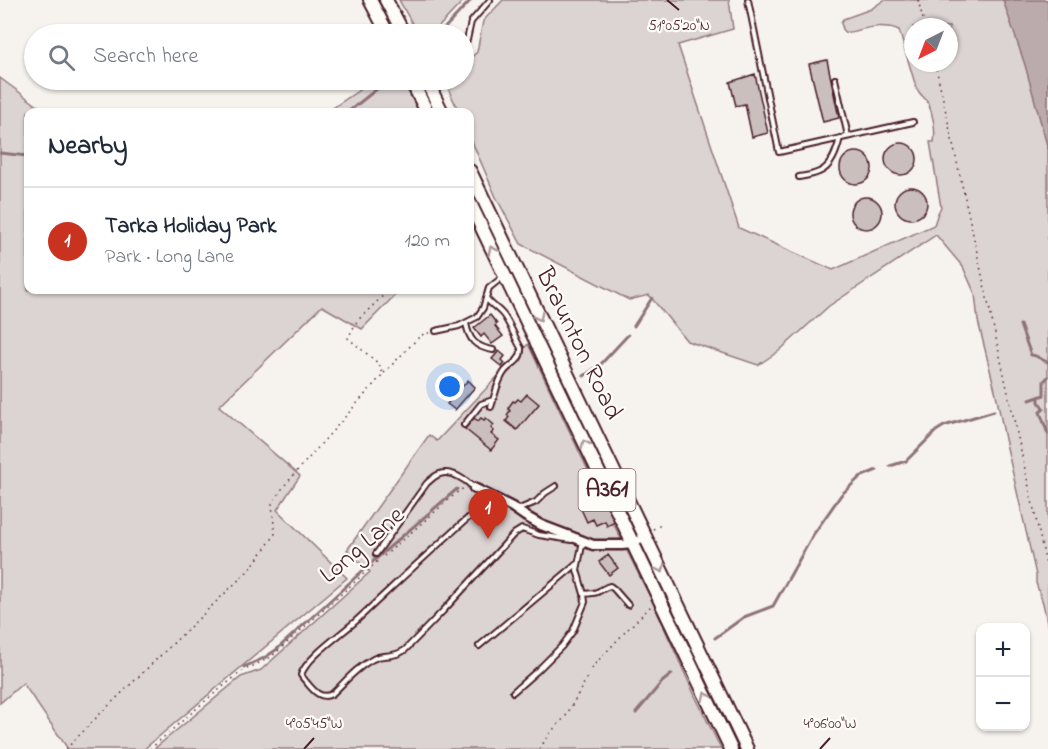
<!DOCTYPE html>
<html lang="en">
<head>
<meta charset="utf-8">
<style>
  body { margin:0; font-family:"Indie Flower",sans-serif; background:#f2f2f3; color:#1f2937 }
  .controls { position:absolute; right:18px; bottom:18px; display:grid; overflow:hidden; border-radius:12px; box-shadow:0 2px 4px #0004 }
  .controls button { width:54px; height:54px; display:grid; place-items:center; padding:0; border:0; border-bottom:2px solid #e0e1e3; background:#fff; color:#1f2937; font:30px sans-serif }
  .compass { position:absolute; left:904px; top:18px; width:54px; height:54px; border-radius:50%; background:#fff; box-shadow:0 2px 4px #0004; rotate:222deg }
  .you { position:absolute; left:450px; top:387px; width:21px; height:21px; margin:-15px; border:4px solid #fff; border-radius:50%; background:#1a73e8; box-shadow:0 0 0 9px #1a73e833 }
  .badge { display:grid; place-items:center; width:39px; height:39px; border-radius:50%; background:#c8321e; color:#fff; font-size:20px; font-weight:700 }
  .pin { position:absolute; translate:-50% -50px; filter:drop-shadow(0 2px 3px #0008) }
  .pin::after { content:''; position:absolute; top:32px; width:21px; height:18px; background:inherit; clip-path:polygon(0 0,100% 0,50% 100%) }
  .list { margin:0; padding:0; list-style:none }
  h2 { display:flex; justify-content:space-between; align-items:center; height:78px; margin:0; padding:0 24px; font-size:26px }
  h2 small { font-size:20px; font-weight:400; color:#747a83 }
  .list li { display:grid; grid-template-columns:39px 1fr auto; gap:18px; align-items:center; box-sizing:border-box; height:108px; padding:0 24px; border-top:2px solid #e0e1e3 }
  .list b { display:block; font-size:22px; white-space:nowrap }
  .list p { margin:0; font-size:20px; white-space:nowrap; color:#747a83 }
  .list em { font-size:20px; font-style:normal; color:#747a83 }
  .icon { flex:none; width:33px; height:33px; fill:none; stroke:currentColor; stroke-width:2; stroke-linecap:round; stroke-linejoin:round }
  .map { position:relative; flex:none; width:1048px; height:749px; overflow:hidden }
  .search { position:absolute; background:#fff; box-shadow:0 2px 4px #0004; left:24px; top:24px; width:450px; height:66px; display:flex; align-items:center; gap:15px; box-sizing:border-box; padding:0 21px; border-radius:33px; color:#747a83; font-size:22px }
  .panel { position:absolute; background:#fff; box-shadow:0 2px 4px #0004; left:24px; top:108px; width:450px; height:186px; border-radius:12px }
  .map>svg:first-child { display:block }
  .green { fill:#dcd4d2; stroke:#937a7e; stroke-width:1.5; fill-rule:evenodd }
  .water { fill:#bbabac; stroke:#8e7378; stroke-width:1.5 }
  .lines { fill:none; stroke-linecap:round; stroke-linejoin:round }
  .stream { stroke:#8e7378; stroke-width:3 }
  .building { fill:#cbbfbe; stroke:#4a1f2b; stroke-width:1.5 }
  .lane-casing { stroke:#4a1f2b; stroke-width:8 }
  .street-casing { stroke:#4a1f2b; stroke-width:13 }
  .primary-casing { stroke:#4a1f2b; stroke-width:16 }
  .path { stroke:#4a1f2b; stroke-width:1.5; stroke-dasharray:1.5 4.5; stroke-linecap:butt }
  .lane { stroke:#fdfcf7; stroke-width:4 }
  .street { stroke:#fdfcf7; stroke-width:8 }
  .primary { stroke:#fdfcf7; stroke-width:12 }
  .oneway { stroke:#ac999b }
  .ticks { fill:none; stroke:#4a1f2b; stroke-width:2 }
  .labels { text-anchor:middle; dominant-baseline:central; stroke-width:4.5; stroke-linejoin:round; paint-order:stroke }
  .shield { fill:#fdfcf7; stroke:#806168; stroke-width:1.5 }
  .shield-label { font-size:24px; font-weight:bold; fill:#4a1f2b }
  .street-label { font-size:26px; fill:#4a1f2b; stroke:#fdfcf7 }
  .ticks-label { font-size:15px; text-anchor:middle; fill:#4a1f2b; stroke:#fdfcf7; stroke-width:4.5; stroke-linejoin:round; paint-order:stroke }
</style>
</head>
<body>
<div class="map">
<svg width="1048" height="749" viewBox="0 0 1048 749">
  <rect width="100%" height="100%" fill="#f6f3ef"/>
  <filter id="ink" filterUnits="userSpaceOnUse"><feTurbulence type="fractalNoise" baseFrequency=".0167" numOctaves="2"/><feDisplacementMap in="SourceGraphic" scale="12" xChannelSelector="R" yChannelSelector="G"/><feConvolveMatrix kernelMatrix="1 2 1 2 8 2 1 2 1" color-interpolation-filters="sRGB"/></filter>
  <g filter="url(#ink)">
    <path class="green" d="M399,0H464L432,34H418Z
      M503,0H729L733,29L678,45L739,228L833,270L934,225L938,213L941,207L930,142H934C936,130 933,114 928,103C925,97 919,95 916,87L899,30C887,25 871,26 859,30C853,31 850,33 844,32L841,23L843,19L871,9L884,0H1048V627L1043,603L1036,583V575L1005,439L996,394L978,321L975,294L963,267L936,235L829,306L779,351L758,365L687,341L649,295L629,300L521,244L496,197L470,137V112H459L444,80H464V64L477,52L483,21ZM913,27H949V63H913Z
      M0,78L46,112H28V290H400L362,329L322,306L219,406L300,476L277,510L347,578L144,749H68L23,683L0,703Z
      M374,80H402L419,112H327Z
      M528,344L616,529L652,601L695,696L721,749H154L241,677L261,670L370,572L347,550L429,435L437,441Z"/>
    <path class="water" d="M1003,0H1048V149L1025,65Z"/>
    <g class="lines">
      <path class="stream" d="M439,34L471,0
        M348,112L388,80
        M0,153L28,156
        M1020,325L1031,355C1038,355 1042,361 1048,362
        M634,326L652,298
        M584,376L601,364L628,335
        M1039,397V402L1044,409L1040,412L1048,434
        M1030,400L1044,395V381L1048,377
        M890,466L906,461L936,431L944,426L994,411
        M715,638L744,617L773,606L813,535L841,495L860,477L877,470
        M244,667L264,658L276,650L370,564L457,489
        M636,713L662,682L672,674"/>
    </g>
    <path class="building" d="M827,60L839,118L823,122L809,64Z
      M755,74L768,133L752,137L745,104L736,106L730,82Z
      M885 159a16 16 0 1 1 32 0a16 16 0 1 1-32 0Z
      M840 168a16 16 0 1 1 32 0a16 16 0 1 1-32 0Z
      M895 203a16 16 0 1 1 32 0a16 16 0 1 1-32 0Z
      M850 213a16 16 0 1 1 32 0a16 16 0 1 1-32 0Z
      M490,315L497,324L495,326L503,336L492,344L484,334L481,337L474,328Z
      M499,351L505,356L502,360L505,363L502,367L492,359Z
      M468,380L475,387L455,410L447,404Z
      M527,394L539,404L517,430L506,421L509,417L507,415L510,411L508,408L513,401L515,402L518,399L521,401Z
      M474,418L478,421L481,418L484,420L486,418L494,425L491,428L494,431L491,434L499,440L491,450L465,429Z
      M597,502L599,506L606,502L615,522L607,526L605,521L596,525L593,519L587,522L581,509Z
      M608,555L618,568L609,575L599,562Z"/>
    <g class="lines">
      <defs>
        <path id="lane" d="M748,0L779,152L913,122
          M464,44L467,40L471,22L490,0
          M835,79L848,136
          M436,93L440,80
          M799,177C806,176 813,175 819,172C832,167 837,150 840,138
          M486,298C491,305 499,309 504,316C511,326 515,338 521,348C522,361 512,363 505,371C497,381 495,396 491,407
          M466,323C469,340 475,347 493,350
          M436,331L459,326L477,317L483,308L489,288L504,276
          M464,425L481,404L493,400
          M492,498C444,537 401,579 357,620C343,633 306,658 301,675L303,678C311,687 319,701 332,694C345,682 357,667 373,659C383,653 392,659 405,650L443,611L514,534L522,529L539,535L572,540
          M517,510L536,502L545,493L556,486
          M376,554L427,483C431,480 435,475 440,474C451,470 466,480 473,487
          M584,594C589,593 595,594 599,591C604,589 605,587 610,586L614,589L628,605
          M479,646L578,563
          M513,692L538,670L562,646L573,631L585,602L584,594L577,570L583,541"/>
        <path id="street" d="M474,488L512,507L525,516L541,525L583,541L593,545H622L632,544L637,541"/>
        <path id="primary" d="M370,0L388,34
          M386,0L404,34
          M411,80L427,112
          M426,80L442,112
          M470,171L747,749
          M470,203L731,749"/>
      </defs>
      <use href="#lane" class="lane-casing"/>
      <use href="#street" class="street-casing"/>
      <use href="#primary" class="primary-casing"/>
      <path class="path" d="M918,0L925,27
        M935,63L1048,573
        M384,373L421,335L429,333
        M653,529L661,525
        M384,556L460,490L465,488
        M66,749L100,714L249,570L275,535L272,504L284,486L383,374L379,364L348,338L357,321L389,290
        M150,749L204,702L241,672L271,657L378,561
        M540,749L548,735L566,716L594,665L626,631L651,606"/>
      <use href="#lane" class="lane"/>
      <use href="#street" class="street"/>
      <use href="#primary" class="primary"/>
    </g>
    <defs><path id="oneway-chevron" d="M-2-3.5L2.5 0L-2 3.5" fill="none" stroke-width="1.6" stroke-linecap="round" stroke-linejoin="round" transform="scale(1.5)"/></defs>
    <g class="oneway">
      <use href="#oneway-chevron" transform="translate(492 250) rotate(-116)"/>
      <use href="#oneway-chevron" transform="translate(539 317) rotate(64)"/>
      <use href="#oneway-chevron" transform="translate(585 444) rotate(-115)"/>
      <use href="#oneway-chevron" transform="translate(661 569) rotate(64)"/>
      <use href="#oneway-chevron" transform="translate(706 696) rotate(-115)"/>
    </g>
  </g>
  <path class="ticks" d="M667,0L679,10M304,749L314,738M820,749L830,738"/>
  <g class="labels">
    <rect class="shield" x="578.5" y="469" width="57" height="42" rx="4.5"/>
    <g class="shield-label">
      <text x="607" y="490">A361</text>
    </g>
    <g class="street-label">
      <text transform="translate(578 344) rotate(64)">Braunton Road</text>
      <text transform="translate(363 546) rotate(-41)">Long Lane</text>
    </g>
  </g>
  <g class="ticks-label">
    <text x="679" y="30">51°05'20"N</text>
    <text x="314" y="728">4°05'45"W</text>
    <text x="830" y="728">4°06'00"W</text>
  </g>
</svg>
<div class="controls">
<button>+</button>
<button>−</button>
</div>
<svg class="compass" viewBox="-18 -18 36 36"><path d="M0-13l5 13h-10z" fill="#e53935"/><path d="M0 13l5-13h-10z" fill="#747a83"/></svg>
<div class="you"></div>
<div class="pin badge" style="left:488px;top:539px">1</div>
<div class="search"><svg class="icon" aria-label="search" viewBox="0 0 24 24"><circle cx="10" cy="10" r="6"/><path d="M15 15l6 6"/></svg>Search here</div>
<section class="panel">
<h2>Nearby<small></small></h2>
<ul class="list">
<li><span class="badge">1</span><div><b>Tarka Holiday Park</b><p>Park · Long Lane</p></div><em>120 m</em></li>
</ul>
</section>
</div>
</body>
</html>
